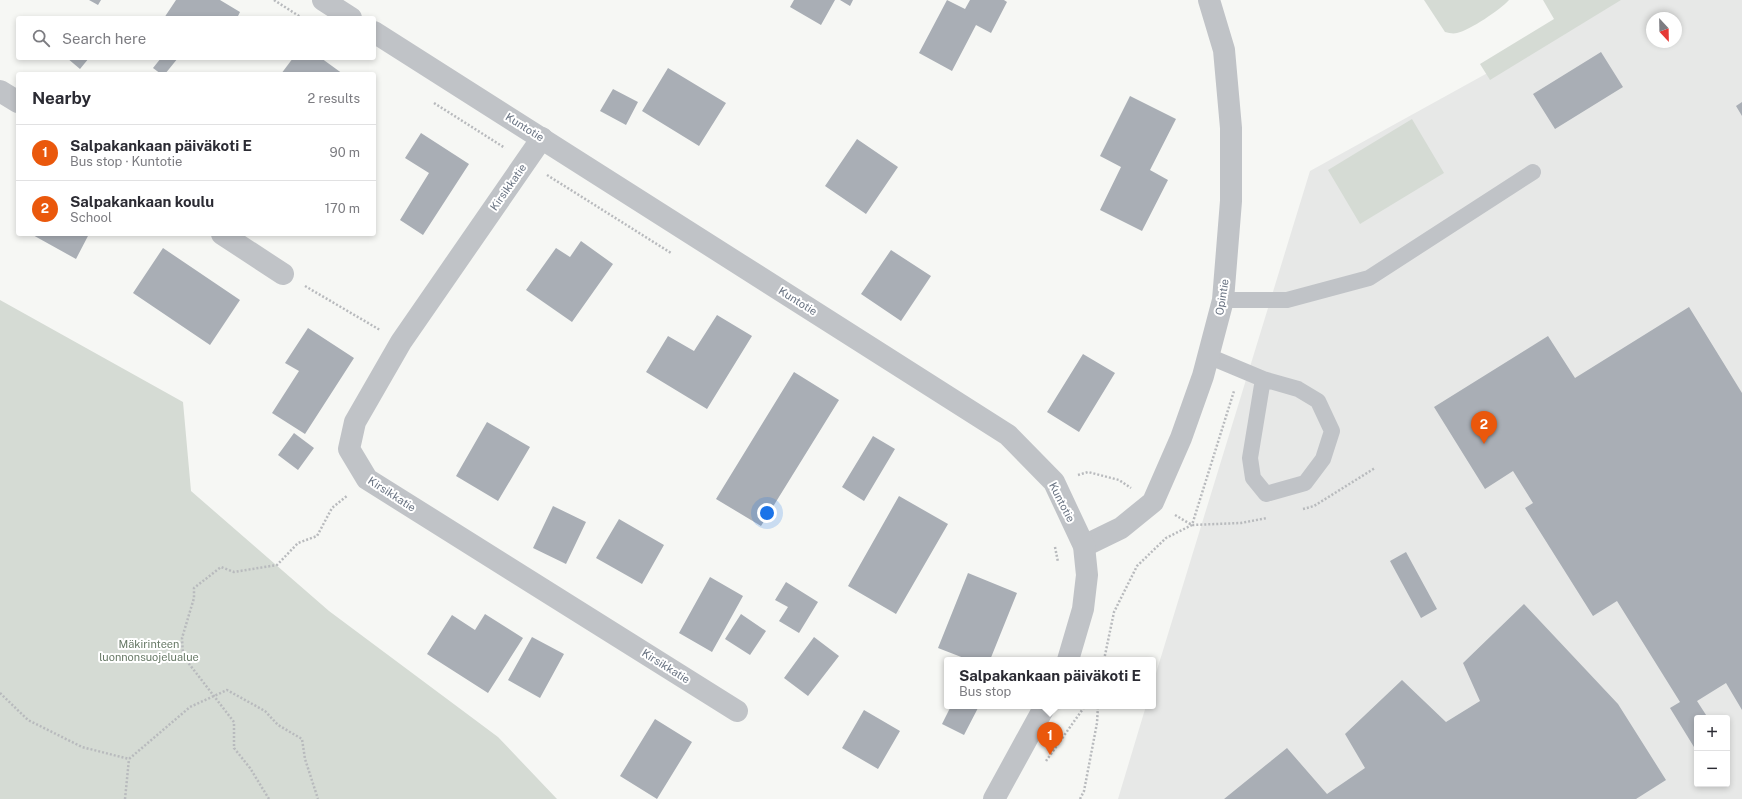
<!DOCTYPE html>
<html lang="en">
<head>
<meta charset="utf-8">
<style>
  body { margin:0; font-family:"Public Sans",sans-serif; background:#f7f7f7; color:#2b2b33 }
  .controls { position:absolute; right:12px; bottom:12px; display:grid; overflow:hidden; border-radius:4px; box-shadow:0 2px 6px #0003 }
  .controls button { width:36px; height:36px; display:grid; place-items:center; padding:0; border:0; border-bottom:1px solid #e1e1e2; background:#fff; color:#2b2b33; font:20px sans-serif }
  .compass { position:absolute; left:1646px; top:12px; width:36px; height:36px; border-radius:50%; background:#fff; box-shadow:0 2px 6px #0003; rotate:158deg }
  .you { position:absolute; left:767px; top:513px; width:14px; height:14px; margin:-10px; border:3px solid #fff; border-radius:50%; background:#1a73e8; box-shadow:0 0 0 6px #1a73e833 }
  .badge { display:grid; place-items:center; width:26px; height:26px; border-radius:50%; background:#ea580c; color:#fff; font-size:13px; font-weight:700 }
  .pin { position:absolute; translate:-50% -33px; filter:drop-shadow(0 1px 2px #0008) }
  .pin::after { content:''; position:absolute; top:21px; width:14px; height:12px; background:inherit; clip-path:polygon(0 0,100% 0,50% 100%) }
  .popup { position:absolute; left:944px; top:657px; width:212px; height:52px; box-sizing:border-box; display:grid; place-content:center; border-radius:4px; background:#fff; filter:drop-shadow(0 1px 3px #0005); font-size:13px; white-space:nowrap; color:#7c7c81 }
  .popup b { font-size:15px; color:#2b2b33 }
  .popup::after { content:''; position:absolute; left:50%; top:100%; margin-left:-8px; border:8px solid transparent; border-top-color:#fff }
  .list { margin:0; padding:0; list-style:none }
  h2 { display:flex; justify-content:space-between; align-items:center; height:52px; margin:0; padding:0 16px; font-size:17px }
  h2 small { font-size:13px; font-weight:400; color:#7c7c81 }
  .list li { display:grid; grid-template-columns:26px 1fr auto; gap:12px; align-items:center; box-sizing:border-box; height:56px; padding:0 16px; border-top:1px solid #e1e1e2 }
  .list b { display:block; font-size:15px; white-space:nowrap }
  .list p { margin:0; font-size:13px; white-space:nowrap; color:#7c7c81 }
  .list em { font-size:13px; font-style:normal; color:#7c7c81 }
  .icon { flex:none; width:22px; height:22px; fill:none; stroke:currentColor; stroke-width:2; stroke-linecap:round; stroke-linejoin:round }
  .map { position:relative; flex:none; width:1742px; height:799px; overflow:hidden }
  .search { position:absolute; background:#fff; box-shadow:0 2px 6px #0003; left:16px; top:16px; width:360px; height:44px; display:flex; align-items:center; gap:10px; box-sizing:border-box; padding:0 14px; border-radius:4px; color:#7c7c81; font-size:15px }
  .panel { position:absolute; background:#fff; box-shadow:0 2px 6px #0003; left:16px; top:72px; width:360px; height:164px; border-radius:4px }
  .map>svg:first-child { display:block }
  .built { fill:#e7e8e7; fill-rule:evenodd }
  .green { fill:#d5dbd4 }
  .building { fill:#a9aeb5 }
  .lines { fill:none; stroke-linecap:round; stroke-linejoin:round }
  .path { stroke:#b8babd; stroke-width:2.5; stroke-dasharray:2 2; stroke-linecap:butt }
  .service { stroke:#c0c3c7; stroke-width:16 }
  .minor { stroke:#c0c3c7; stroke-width:22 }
  .tertiary { stroke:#c0c3c7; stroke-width:22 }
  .labels { text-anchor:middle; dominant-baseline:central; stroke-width:4; stroke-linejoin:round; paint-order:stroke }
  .street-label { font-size:11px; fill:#697382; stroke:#fff }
  .park-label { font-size:11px; fill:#687a67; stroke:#fff }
</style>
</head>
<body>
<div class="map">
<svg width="1742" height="799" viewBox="0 0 1742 799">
  <rect width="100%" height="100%" fill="#f6f7f4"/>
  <path class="built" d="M1620,0H1742V799H1118L1146,706H1153V683L1310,171ZM1652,18H1676V42H1652ZM1697,718H1727V784H1697Z"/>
  <path class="green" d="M1424,0H1509C1500,10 1470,30 1457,33C1453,34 1449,33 1445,32Z
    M1543,0H1621L1490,80L1480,64L1554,19Z
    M1412,119L1444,173L1360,224L1328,170Z
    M0,300L183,402L191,491L329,611L498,737L557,799H0Z"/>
  <path class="building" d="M89,0H101L98,5Z
    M176,0H220L240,12L237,18H164Z
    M794,0H835L821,25L790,7Z
    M840,0H853L850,6Z
    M947,0L965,9L970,0H1004L1007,2L991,33L976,25L952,71L919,53Z
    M1601,52L1623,87L1555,129L1533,94Z
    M67,58H89L80,69Z
    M161,58H178L165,74H161L153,68Z
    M293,58H321L343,74H281Z
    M668,68L726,103L699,146L642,111Z
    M613,89L638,102L626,125L600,111Z
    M1130,96L1176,119L1150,170L1168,180L1142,231L1100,210L1121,167L1100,156Z
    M1742,102V116L1736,106Z
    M421,133L469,164L423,235L400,220L429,173L405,158Z
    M857,139L898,167L866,214L825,186Z
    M31,234H89L76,259Z
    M581,241L613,264L572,322L526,290L556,248L570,257Z
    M163,248L240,300L210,345L133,293Z
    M891,250L931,276L901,321L861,294Z
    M1689,307L1742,393V710L1726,683L1697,701L1708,718H1697V746L1694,747L1670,708L1680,702L1617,601L1593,616L1525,508L1533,503L1513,471L1485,489L1434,407L1548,336L1575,378Z
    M717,315L752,336L707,409L646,372L668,336L694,351Z
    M308,328L354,358L305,434L272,413L299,371L285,363Z
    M1083,354L1115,373L1079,432L1047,412Z
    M794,372L839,400L761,526L716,499Z
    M487,422L530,447L498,501L456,476Z
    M294,433L314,448L298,470L278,455Z
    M873,436L895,449L864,501L842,487Z
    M899,496L948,524L896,614L848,586Z
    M553,506L586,522L566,564L533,548Z
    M619,519L664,545L642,584L596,558Z
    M1406,552L1437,609L1421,618L1390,561Z
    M968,573L1017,593L990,660H969L938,648Z
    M710,577L743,596L712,652L679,633Z
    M786,582L818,602L799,633L779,621L788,607L775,600Z
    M1524,604L1618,704L1666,780L1636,799H1224L1287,748L1327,794L1365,768L1345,734L1402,680L1446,722L1480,701L1463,663Z
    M485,614L523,638L488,693L427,654L452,615L475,630Z
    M741,614L766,631L750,655L725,639Z
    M532,637L564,654L540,698L508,680Z
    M814,637L839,656L808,696L784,678Z
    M951,706H979L964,735L942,724Z
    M864,710L900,731L878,769L842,748Z
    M655,719L692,742L657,799L620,776Z"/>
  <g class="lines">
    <path class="path" d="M274,0L302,18
      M434,103L505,148
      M547,175L671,253
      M305,286L380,330
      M1078,475L1088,472L1119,480L1131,488
      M1303,509L1314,506L1375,468
      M1175,515L1192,525L1241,523L1267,518
      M1055,547L1058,562
      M1104,660L1114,612L1137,566L1166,538L1192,525L1234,391
      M0,693L28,720L82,747L129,759L190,707L227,690L265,711L278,725L302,739L305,759L318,799
      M1046,761L1085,706
      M125,799L129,759
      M269,799L250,768L234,748V722L183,656L182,638L194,598V588L221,567L234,572L277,565L298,543L317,536L332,508L348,495
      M1080,799L1084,791L1097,723L1098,706"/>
    <path class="service" d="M1223,300H1287L1369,278L1533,172
      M1208,356L1263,379L1250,458L1253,478L1266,494L1305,483L1323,459L1332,431L1318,401L1298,389L1263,379"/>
    <path class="minor" d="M0,91L18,102
      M542,138L401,342L355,422L349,449L367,479L737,711
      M222,234L283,274
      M1084,546L1121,528L1153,502L1181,438L1203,376L1223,300L1231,201V128L1224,50L1209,0"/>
    <path class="tertiary" d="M323,0L351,18
      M374,32L1008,435L1054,482L1084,546L1087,575L1083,609L1068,660
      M994,799L1045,706"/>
  </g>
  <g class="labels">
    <g class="street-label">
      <text transform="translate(525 127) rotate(32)">Kuntotie</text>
      <text transform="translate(508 187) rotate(-55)">Kirsikkatie</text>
      <text transform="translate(1222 297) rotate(-81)">Opintie</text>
      <text transform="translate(798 301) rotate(32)">Kuntotie</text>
      <text transform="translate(392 494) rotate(33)">Kirsikkatie</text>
      <text transform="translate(1062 502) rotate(63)">Kuntotie</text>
      <text transform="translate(666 666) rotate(32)">Kirsikkatie</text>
    </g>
    <g class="park-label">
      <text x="149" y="644">Mäkirinteen<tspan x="149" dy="13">luonnonsuojelualue</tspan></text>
    </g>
  </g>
</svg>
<div class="controls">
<button>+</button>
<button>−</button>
</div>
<svg class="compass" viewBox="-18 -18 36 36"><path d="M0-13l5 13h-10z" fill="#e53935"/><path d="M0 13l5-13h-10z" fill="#7c7c81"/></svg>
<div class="you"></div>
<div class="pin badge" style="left:1050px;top:755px">1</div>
<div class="popup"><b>Salpakankaan päiväkoti E</b>Bus stop</div>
<div class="pin badge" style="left:1484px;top:444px">2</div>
<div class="search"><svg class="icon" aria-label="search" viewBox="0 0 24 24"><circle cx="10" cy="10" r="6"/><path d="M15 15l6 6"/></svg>Search here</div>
<section class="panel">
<h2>Nearby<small>2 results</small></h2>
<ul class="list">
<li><span class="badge">1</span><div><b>Salpakankaan päiväkoti E</b><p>Bus stop · Kuntotie</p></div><em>90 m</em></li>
<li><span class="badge">2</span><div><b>Salpakankaan koulu</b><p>School</p></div><em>170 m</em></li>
</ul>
</section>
</div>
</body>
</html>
